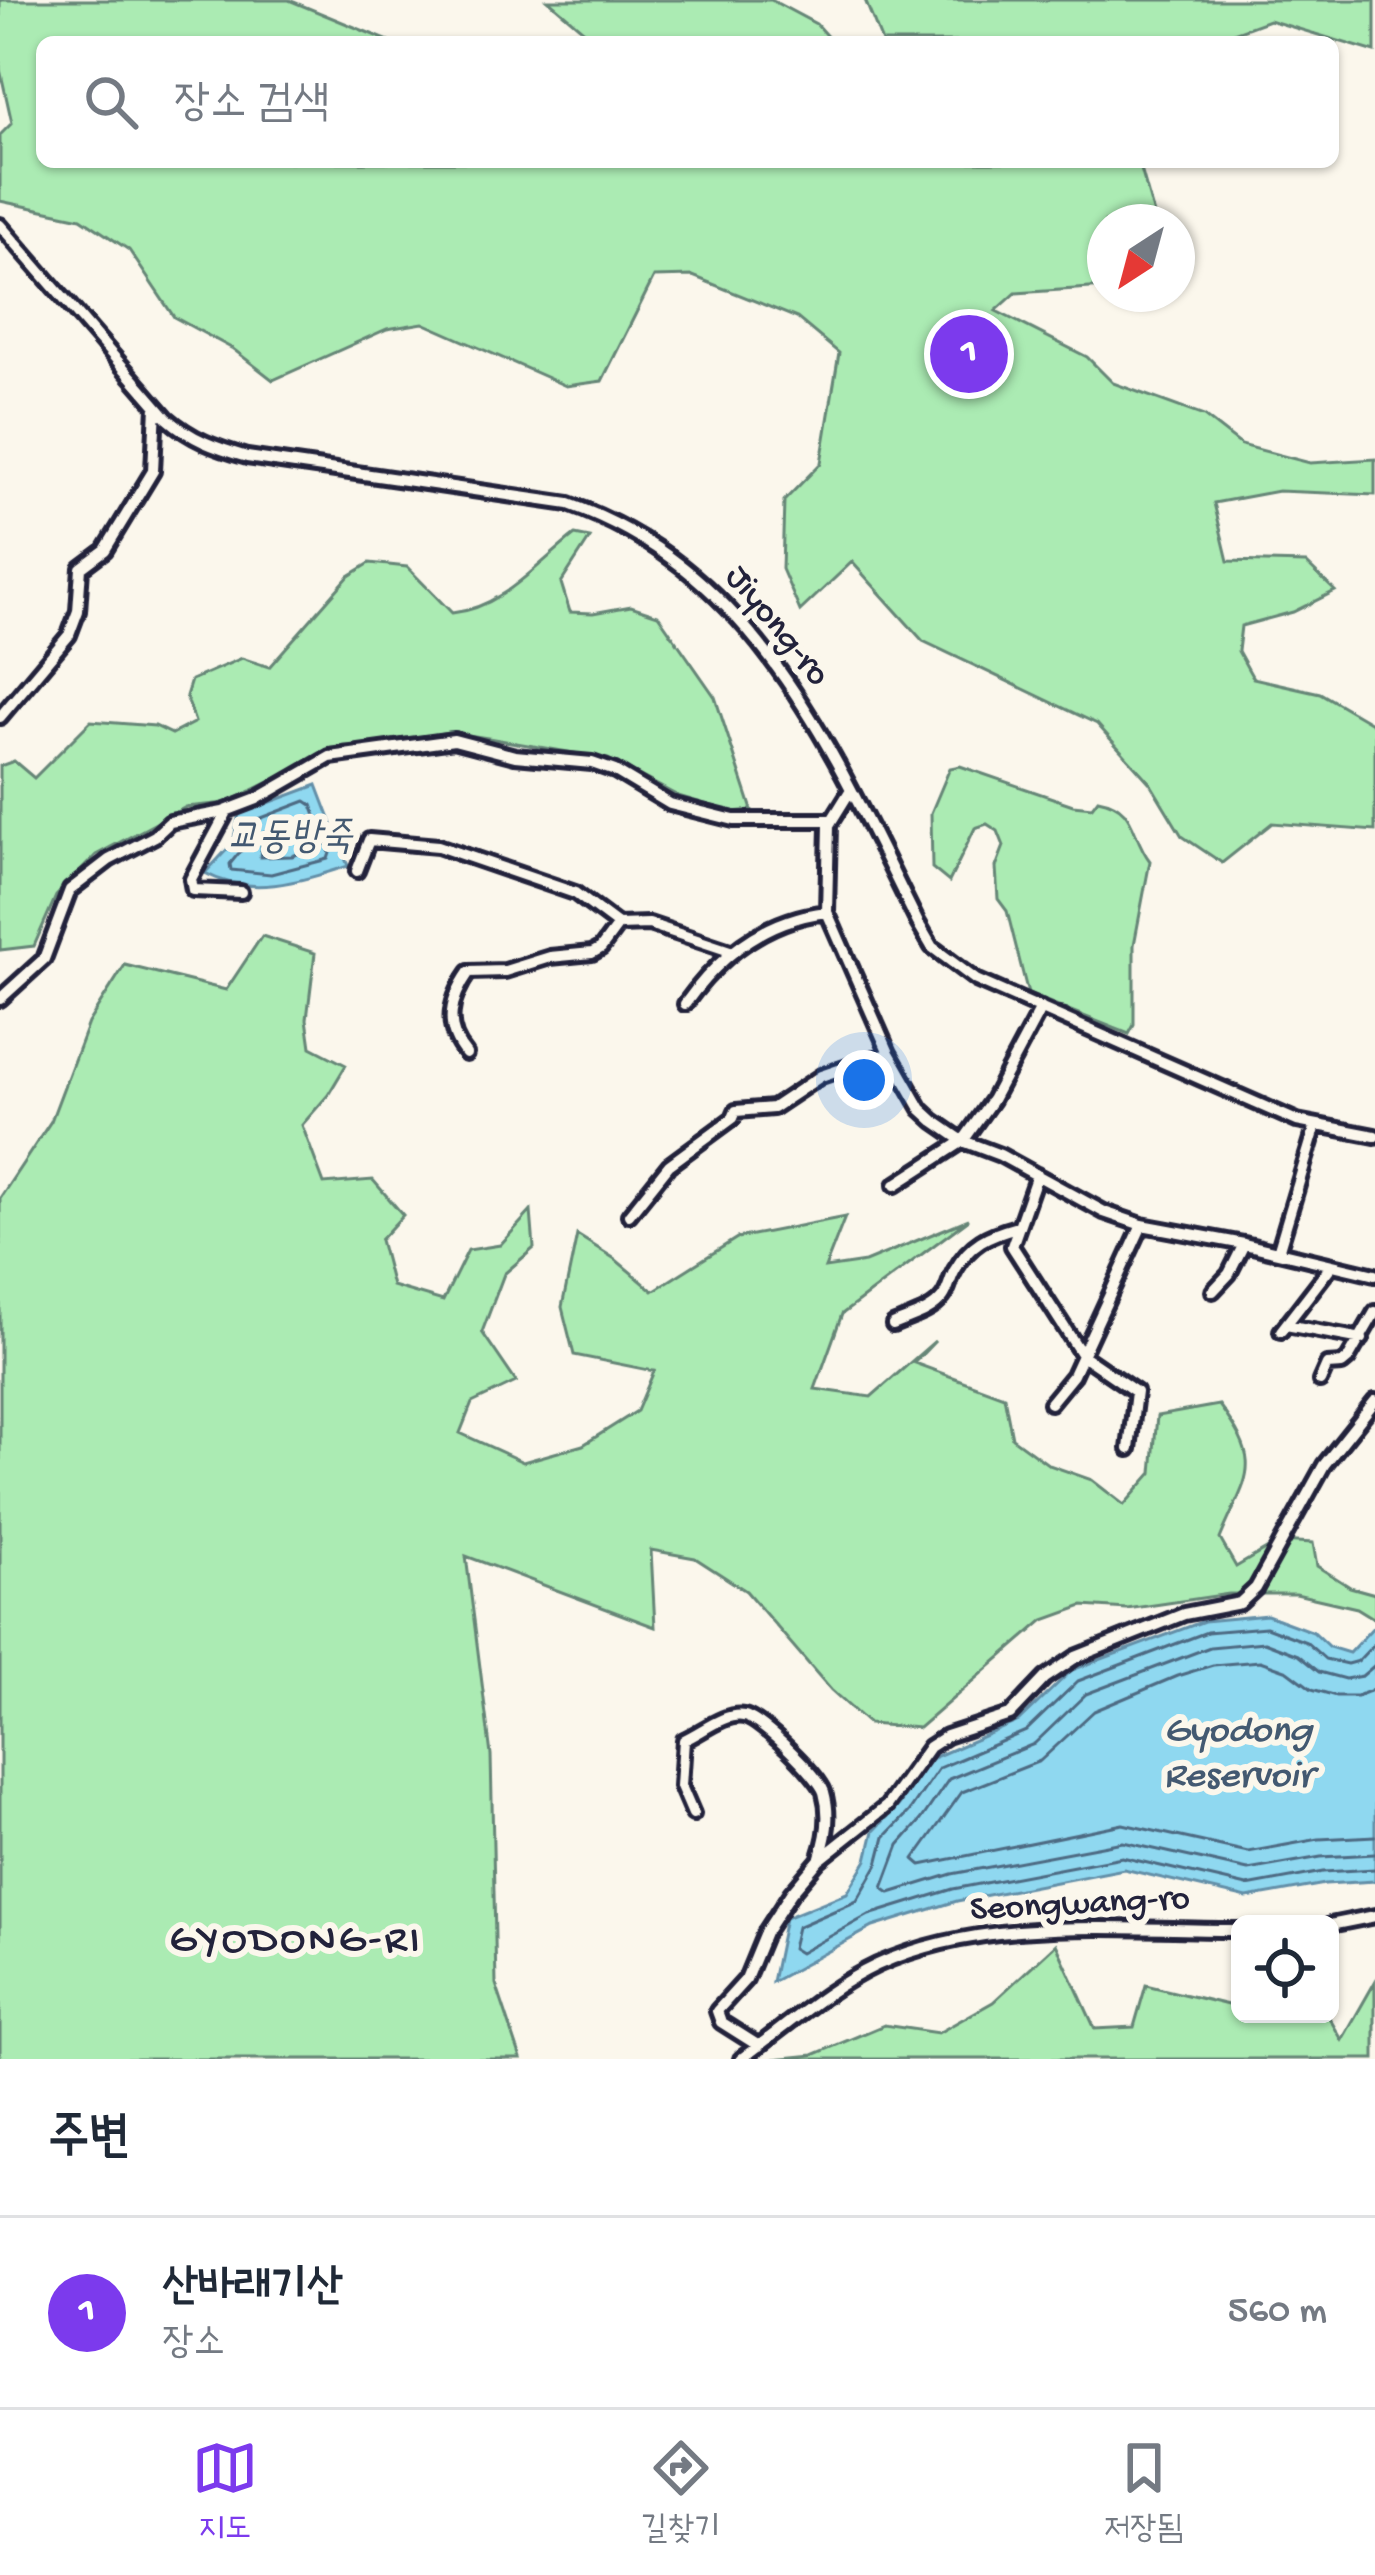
<!DOCTYPE html>
<html lang="ko">
<head>
<meta charset="utf-8">
<style>
  body { margin:0; font-family:"Gochi Hand","Poor Story",sans-serif; background:#f6f6f7; color:#1f2937 }
  .controls { position:absolute; right:36px; bottom:36px; display:grid; overflow:hidden; border-radius:18px; box-shadow:0 3px 9px #0004 }
  .controls button { width:108px; height:108px; display:grid; place-items:center; padding:0; border:0; border-bottom:3px solid #e0e1e3; background:#fff; color:#1f2937; font:60px sans-serif }
  .compass { position:absolute; left:1087px; top:204px; width:108px; height:108px; border-radius:50%; background:#fff; box-shadow:0 3px 9px #0004; rotate:216deg }
  .you { position:absolute; left:864px; top:1080px; width:42px; height:42px; margin:-30px; border:9px solid #fff; border-radius:50%; background:#1a73e8; box-shadow:0 0 0 18px #1a73e833 }
  .badge { display:grid; place-items:center; width:78px; height:78px; border-radius:50%; background:#7c3aed; color:#fff; font-size:39px; font-weight:700 }
  .pin { position:absolute; translate:-50% -50%; border:6px solid #fff; box-shadow:0 3px 12px #0006 }
  .list { margin:0; padding:0; list-style:none }
  h2 { display:flex; justify-content:space-between; align-items:center; height:156px; margin:0; padding:0 48px; font-size:51px }
  h2 small { font-size:39px; font-weight:400; color:#747a83 }
  .list li { display:grid; grid-template-columns:78px 1fr auto; gap:36px; align-items:center; box-sizing:border-box; height:192px; padding:0 48px; border-top:3px solid #e0e1e3 }
  .list b { display:block; font-size:45px; white-space:nowrap }
  .list p { margin:0; font-size:39px; white-space:nowrap; color:#747a83 }
  .list em { font-size:39px; font-style:normal; color:#747a83 }
  .icon { flex:none; width:66px; height:66px; fill:none; stroke:currentColor; stroke-width:2; stroke-linecap:round; stroke-linejoin:round }
  .map { position:relative; flex:none; width:1375px; height:2059px; overflow:hidden }
  .search { position:absolute; background:#fff; box-shadow:0 3px 9px #0004; left:36px; right:36px; top:36px; height:132px; display:flex; align-items:center; gap:30px; box-sizing:border-box; padding:0 42px; border-radius:18px; color:#747a83; font-size:45px }
  .sheet { height:348px; background:#fff }
  nav { display:flex; justify-content:space-around; align-items:center; box-sizing:border-box; height:168px; border-top:3px solid #e0e1e3; background:#fff; font-size:33px; color:#747a83 }
  nav a { display:grid; justify-items:center; gap:6px }
  nav .on { color:#7c3aed }
  .map>svg:first-child { display:block }
  .green { fill:#abebb3; stroke:#668677; stroke-width:3 }
  .water { fill:#8fd8f0; stroke:#638fa8; stroke-width:3 }
  .lines { fill:none; stroke-linecap:round; stroke-linejoin:round }
  .shore { stroke:#4e6b83; stroke-width:3 }
  .minor-casing { stroke:#22223b; stroke-width:20 }
  .minor { stroke:#fbf7ec; stroke-width:10 }
  .labels { text-anchor:middle; dominant-baseline:central; stroke-width:12; stroke-linejoin:round; paint-order:stroke }
  .street-label { font-size:36px; fill:#22223b; stroke:#fbf7ec }
  .water-label { font-size:39px; font-style:italic; fill:#435971; stroke:#fbf7ec }
  .quarter-label { font-size:42px; letter-spacing:3px; fill:#22223b; stroke:#fbf7ec }
</style>
</head>
<body>
<div class="map">
<svg width="1375" height="2059" viewBox="0 0 1375 2059">
  <rect width="100%" height="100%" fill="#fbf7ec"/>
  <filter id="ink" filterUnits="userSpaceOnUse"><feTurbulence type="fractalNoise" baseFrequency=".00833" numOctaves="2"/><feDisplacementMap in="SourceGraphic" scale="24" xChannelSelector="R" yChannelSelector="G"/><feConvolveMatrix kernelMatrix="1 2 1 2 8 2 1 2 1" color-interpolation-filters="sRGB"/></filter>
  <g filter="url(#ink)">
    <path class="green" d="M0,0H289L391,42H42V162H1139L1156,222H1105V287L1016,293L996,311L1087,357L1113,383L1204,416L1241,445L1310,463L1375,459V495L1278,491L1214,503L1228,561L1306,563L1335,591L1293,612L1241,626L1238,651L1253,678L1320,693L1375,725V831L1272,823L1222,863L1182,836L1150,783L1097,724L923,641L852,562L800,611L782,569L784,501L821,463L839,353L797,318L693,276L654,277L602,381L566,386L423,323L387,329L273,380L233,349L174,317L129,250L81,218L0,201V135L12,123L0,69Z
      M548,0H771L816,24L832,42H597Z
      M865,0H1375V52L1269,20L1209,42H882Z
      M575,535L590,538L561,583L570,612L593,613L631,606L658,615L715,697L752,810L732,812L678,796L608,759L488,738L448,732L377,745L344,746L226,803L186,807L96,855L56,896L34,946L0,950V766L14,761L34,778L91,721L155,726L172,734L195,722L186,696L191,680L242,658L269,667L349,576L370,563L407,567L452,613C502,608 537,564 575,535Z
      M960,766L1073,805L1092,807L1098,799C1137,806 1130,835 1150,861L1134,945V1025L1129,1034L1028,994L1007,911L998,899L996,867L1004,846L998,831L987,824L975,828L949,882L932,868L931,813L950,768Z
      M262,936L315,953L307,1019L311,1047L346,1065L328,1095L302,1125L324,1184L373,1180L403,1215L380,1240L392,1286L443,1301L468,1250L500,1245L531,1211L534,1248L504,1274L482,1332L516,1382L472,1403L460,1433L523,1462L583,1445L637,1411L654,1371L574,1355L562,1307L577,1235L615,1259L653,1291L737,1238L845,1217L825,1268L865,1262L969,1219L842,1314L815,1389L871,1397L935,1341L914,1363L1004,1396L1012,1438L1049,1465L1092,1480L1124,1505L1152,1473L1157,1416L1219,1405C1265,1467 1247,1474 1220,1539L1236,1567L1280,1541L1313,1543L1317,1566L1350,1587L1375,1594V1619L1357,1608L1296,1594H1229L1127,1609L1083,1606L1044,1620L919,1728L869,1724L831,1690L746,1591L695,1558L651,1550L655,1627L466,1556L491,1755L496,1984L521,2059H0V1198L51,1121L88,1023L125,965L226,990Z
      M1056,1944L1095,2029L1134,2027L1146,1985L1240,2008V2014H1327L1342,2040L1375,1982V2059H773L813,2055L884,2025L938,2033L993,2002Z"/>
    <path class="water" d="M317,785L348,866C301,881 251,898 205,873L233,843L239,814Z
      M1267,1615L1313,1632L1329,1647L1349,1653L1375,1625V1881L1325,1884L1247,1898L1124,1869L957,1901L873,1927L772,1982L785,1918L847,1893L867,1860L874,1831L899,1805L930,1759L1019,1721L1072,1670L1204,1621Z"/>
    <g class="lines">
      <path class="shore" d="M306,801L312,805L330,853L328,859L271,874L231,870L230,864L243,848L251,822Z
        M296,820L303,824L309,850L292,856L260,857L263,833Z
        M1375,1643L1358,1661L1347,1664L1325,1659L1306,1642L1266,1627L1207,1632L1078,1681L1026,1731L939,1768L909,1812L885,1837L878,1864L857,1901L797,1927L792,1948L800,1953L869,1915L953,1889L1122,1857L1247,1886L1323,1872L1375,1869
        M1375,1665L1362,1676L1345,1679L1319,1672L1298,1655L1264,1642L1210,1647L1086,1694L1034,1744L949,1779L921,1820L899,1845L883,1888L890,1893L952,1874L1123,1842L1248,1870L1321,1857L1375,1854
        M1375,1689L1357,1696H1336L1312,1689L1288,1671L1260,1661L1213,1665L1177,1676L1094,1711L1040,1761L962,1792L914,1859L921,1865L1123,1824L1248,1852L1319,1839L1375,1836"/>
      <defs>
        <path id="minor" d="M0,225L167,418C192,440 216,448 247,457L569,504C759,572 834,755 918,923L932,947L976,980L1297,1121L1375,1136
          M0,717L69,635L78,611L81,568L105,550L153,471L156,406
          M850,791L829,825L827,912L889,1053L921,1109L934,1121L963,1141L1000,1155L1104,1212L1142,1225L1244,1244L1375,1275
          M228,810L191,879L193,890L241,892
          M357,871L369,840L438,846L575,893L618,925L649,924L733,952
          M0,999L44,959L70,890L109,860L155,836L170,822L223,812L257,799L330,757L454,740L515,756L592,763L615,771L670,804L734,820H831
          M685,1004C720,955 766,919 827,912
          M466,1054C443,1027 450,999 469,972L505,971L550,957L592,953L601,948L618,925
          M1037,1175L1012,1246L1082,1355L1136,1392L1129,1449
          M895,1185L963,1141L992,1100L1041,1008
          M629,1215L669,1165L733,1118L736,1111L773,1108L821,1076L889,1053
          M1278,1252L1316,1125
          M1213,1291L1229,1274L1244,1244
          M893,1325C910,1317 931,1313 943,1297C949,1289 950,1278 955,1270C970,1243 988,1235 1017,1227
          M1286,1325L1362,1339
          M1281,1331L1332,1265
          M1320,1381L1327,1365L1342,1364L1348,1359L1375,1312
          M1050,1403L1073,1375L1142,1225
          M693,1814L681,1786L684,1740C701,1733 725,1712 744,1716C762,1720 818,1775 824,1792C830,1813 827,1837 820,1857
          M1330,1925L1375,1916
          M759,2046L721,2022L717,2011L746,1979L765,1933L791,1893L819,1860L887,1806L929,1747L946,1736L1010,1715L1045,1678L1076,1657L1184,1614L1240,1603L1256,1588L1324,1465L1375,1401
          M741,2059C785,2027 828,1988 877,1965C987,1915 1122,1930 1240,1930"/>
      </defs>
      <use href="#minor" class="minor-casing"/>
      <use href="#minor" class="minor"/>
    </g>
  </g>
  <g class="labels">
    <g class="street-label">
      <text transform="translate(776 627) rotate(51)">Jiyong-ro</text>
      <text transform="translate(1080 1906) rotate(-3)">Seongwang-ro</text>
    </g>
    <g class="water-label">
      <text x="290" y="840">교동방죽</text>
      <text x="1238" y="1733">Gyodong<tspan x="1238" dy="45">Reservoir</tspan></text>
    </g>
    <g class="quarter-label">
      <text x="296" y="1942">GYODONG-RI</text>
    </g>
  </g>
</svg>
<div class="controls">
<button><svg class="icon" aria-label="locate" viewBox="0 0 24 24"><circle cx="12" cy="12" r="6"/><path d="M12 2v4M12 18v4M2 12h4M18 12h4"/></svg></button>
</div>
<svg class="compass" viewBox="-18 -18 36 36"><path d="M0-13l5 13h-10z" fill="#e53935"/><path d="M0 13l5-13h-10z" fill="#747a83"/></svg>
<div class="you"></div>
<div class="pin badge" style="left:969px;top:354px">1</div>
<div class="search"><svg class="icon" aria-label="search" viewBox="0 0 24 24"><circle cx="10" cy="10" r="6"/><path d="M15 15l6 6"/></svg>장소 검색</div>
</div>
<section class="sheet">
<h2>주변<small></small></h2>
<ul class="list">
<li><span class="badge">1</span><div><b>산바래기산</b><p>장소</p></div><em>560 m</em></li>
</ul>
</section>
<nav>
<a class="on"><svg class="icon" aria-label="map" viewBox="0 0 24 24"><path d="M3 6l6-2 6 2 6-2v14l-6 2-6-2-6 2zM9 4v14M15 6v14"/></svg>지도</a>
<a><svg class="icon" aria-label="directions" viewBox="0 0 24 24"><path d="M12 3l9 9-9 9-9-9zM9 14v-3h6M13 9l2 2-2 2"/></svg>길찾기</a>
<a><svg class="icon" aria-label="saved" viewBox="0 0 24 24"><path d="M7 4h10v16l-5-4-5 4z"/></svg>저장됨</a>
</nav>
</body>
</html>
